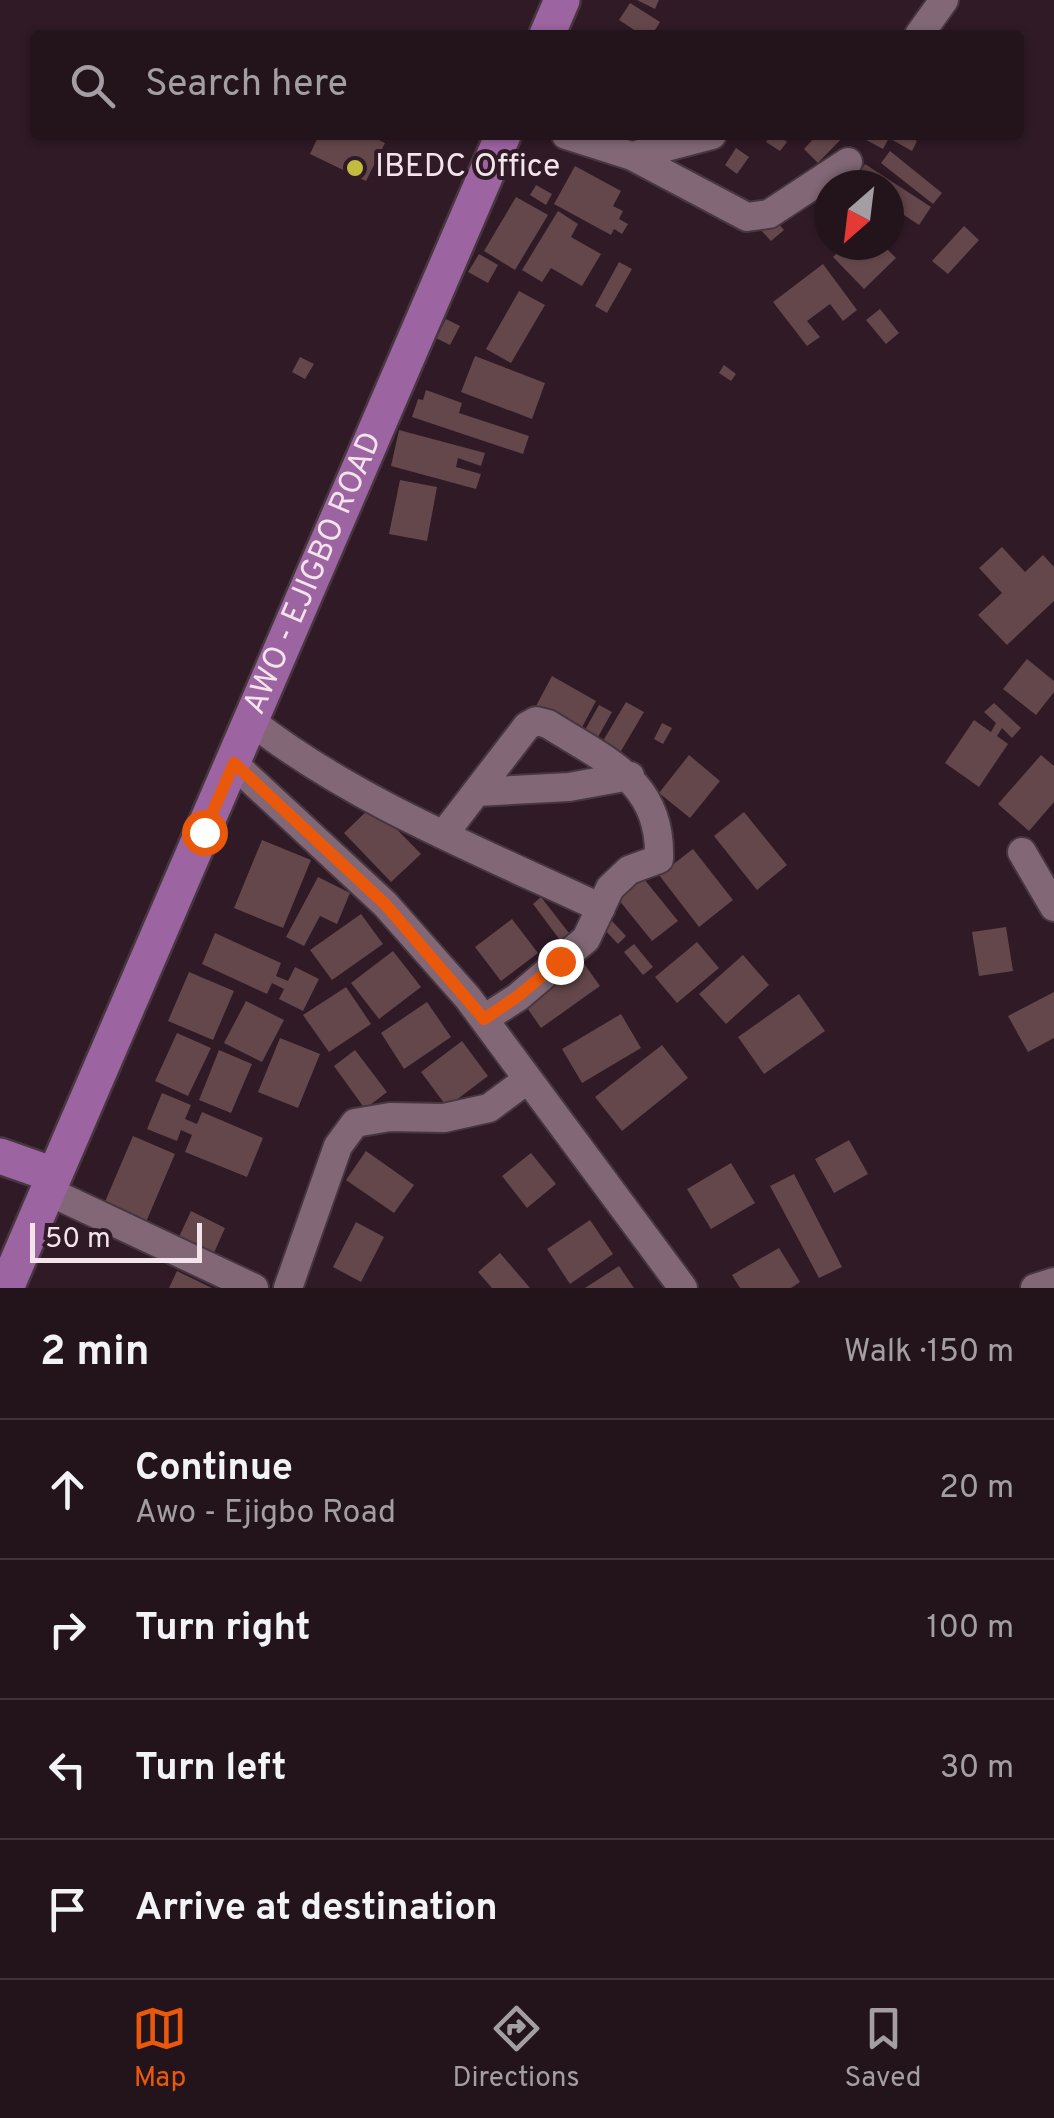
<!DOCTYPE html>
<html lang="en">
<head>
<meta charset="utf-8">
<style>
  body { margin:0; font-family:Overpass,sans-serif; background:#2b1d25; color:#f1f3f6 }
  .compass { position:absolute; left:814px; top:170px; width:90px; height:90px; border-radius:50%; background:#23141c; box-shadow:0 2px 8px #0004; rotate:208deg }
  .scale { position:absolute; left:30px; bottom:25px; width:172px; box-sizing:border-box; padding-left:10px; border:5px solid #f3e3eb; border-top:0; font-size:28px; line-height:35px; white-space:nowrap; color:#f3e3eb; -webkit-text-stroke:8px #2f1a26; paint-order:stroke }
  .stop { position:absolute; width:30px; height:30px; margin:-22px; border:8px solid #ea580c; border-radius:50%; background:#fff }
  .stop.end { background:#ea580c; border-color:#fff; box-shadow:0 2px 10px #0008 }
  .list { margin:0; padding:0; list-style:none }
  h2 { display:flex; justify-content:space-between; align-items:center; height:130px; margin:0; padding:0 40px; font-size:42px }
  h2 small { font-size:32px; font-weight:400; color:#a39ea3 }
  .list li { display:grid; grid-template-columns:65px 1fr auto; gap:30px; align-items:center; box-sizing:border-box; height:140px; padding:0 40px; border-top:2px solid #40333b }
  .list b { display:block; font-size:38px; white-space:nowrap }
  .list p { margin:0; font-size:32px; white-space:nowrap; color:#a39ea3 }
  .list em { font-size:32px; font-style:normal; color:#a39ea3 }
  .icon { flex:none; width:55px; height:55px; fill:none; stroke:currentColor; stroke-width:2; stroke-linecap:round; stroke-linejoin:round }
  .map { position:relative; flex:none; width:1054px; height:1288px; overflow:hidden }
  .search { position:absolute; background:#23141c; box-shadow:0 2px 8px #0004; left:30px; right:30px; top:30px; height:110px; display:flex; align-items:center; gap:25px; box-sizing:border-box; padding:0 35px; border-radius:10px; color:#a39ea3; font-size:38px }
  .sheet { height:690px; background:#23141c }
  nav { display:flex; justify-content:space-around; align-items:center; box-sizing:border-box; height:140px; border-top:2px solid #40333b; background:#23141c; font-size:28px; color:#a39ea3 }
  nav a { display:grid; justify-items:center; gap:5px }
  nav .on { color:#ea580c }
  .map>svg:first-child { display:block }
  .building { fill:#64474b }
  .lines { fill:none; stroke-linecap:round; stroke-linejoin:round }
  .minor-casing { stroke:#47363f; stroke-width:32 }
  .major-casing { stroke:#47363f; stroke-width:40 }
  .minor { stroke:#826876; stroke-width:28 }
  .major { stroke:#9c64a1; stroke-width:35 }
  .route { stroke:#ea580c; stroke-width:12 }
  .poi-dot { fill:#c2bd3f; stroke:#2f1a26; stroke-width:4 }
  .labels { text-anchor:middle; dominant-baseline:central; stroke-width:8; stroke-linejoin:round; paint-order:stroke }
  .poi-label { font-size:32px; fill:#f3e3eb; stroke:#2f1a26; text-anchor:start }
  .street-label { font-size:32px; fill:#f3e3eb; stroke:#2f1a26 }
</style>
</head>
<body>
<div class="map">
<svg width="1054" height="1288" viewBox="0 0 1054 1288">
  <rect width="100%" height="100%" fill="#2f1a26"/>
  <path class="building" d="M637,0H659L655,9Z
    M630,3L660,22L652,35H642L619,20Z
    M319,135H369L385,143L366,181L310,154Z
    M771,135H778L787,142L780,151L766,142Z
    M817,135H845L818,163L804,149Z
    M857,135H906L917,141L912,151L889,138L883,149Z
    M736,148L749,157L737,174L725,165Z
    M890,151L942,193L933,204L881,163Z
    M865,164L931,207L919,225L889,205V185L853,182Z
    M575,166L621,191L613,206L623,211L619,219L628,224L622,234L614,229L611,235L554,204Z
    M536,185L552,194L546,205L530,195Z
    M516,197L548,215L515,270L484,251Z
    M558,211L578,224L571,237L601,254L582,286L551,268L542,282L522,270Z
    M772,216L784,230L771,241L759,228Z
    M964,226L979,240L948,274L932,261Z
    M845,245H883L896,258L864,289L833,257Z
    M479,254L498,265L488,283L468,272Z
    M619,262L632,269L607,313L595,306Z
    M823,264L857,310L843,321L830,304L807,321L820,337L807,346L773,302Z
    M519,291L545,305L511,363L486,349Z
    M880,309L899,333L886,344L866,320Z
    M446,319L460,326L450,345L436,338Z
    M475,356L545,383L532,419L461,392Z
    M300,357L314,364L305,379L292,372Z
    M724,365L736,374L731,381L719,373Z
    M426,390L462,403L459,413L529,436L523,454L412,417L418,399L423,400Z
    M399,430L485,453L481,466L458,458L456,467L481,474L476,489L391,466Z
    M400,480L437,487L427,541L389,534Z
    M1002,547L1025,572L1043,555L1054,567V601L1007,645L978,615L1002,593L979,568Z
    M1027,659L1054,681V692L1036,715L1003,689Z
    M552,676L596,701L579,733L535,708Z
    M626,702L644,712L618,756L600,746Z
    M994,703L1021,728L1012,738L1002,728L997,736L1008,744L979,787L945,763L974,720L991,732L996,723L984,712Z
    M599,705L612,712L594,744L581,737Z
    M662,723L672,728L663,744L654,739Z
    M689,755L720,781L690,818L659,793Z
    M1041,755L1054,766V802L1029,831L998,804Z
    M373,805L421,854L391,882L344,833Z
    M744,812L787,865L757,890L714,836Z
    M262,840L311,860L283,928L234,908Z
    M693,849L733,900L699,927L659,875Z
    M640,874L678,921L652,941L614,894Z
    M318,877L350,893L337,924L320,916L304,946L286,937Z
    M541,897L569,933L560,940L533,904Z
    M361,914L383,944L332,980L310,950Z
    M512,919L538,953L501,981L475,947Z
    M612,921L626,936L618,944L603,928Z
    M1006,927L1013,971L979,976L972,932Z
    M215,933L281,963L276,976L288,981L295,967L319,979L303,1011L279,999L284,989L272,983L267,994L202,964Z
    M697,942L719,968L677,1003L655,977Z
    M634,944L653,967L643,975L624,952Z
    M393,951L421,987L379,1019L351,983Z
    M743,955L769,985L726,1024L699,994Z
    M580,958L600,986L541,1028L521,999Z
    M189,972L234,991L213,1040L168,1021Z
    M346,987L371,1024L329,1052L303,1015Z
    M1054,992V1038L1028,1052L1008,1016Z
    M799,994L825,1031L764,1074L738,1037Z
    M246,1001L284,1020L262,1062L224,1043Z
    M427,1002L451,1037L404,1069L381,1033Z
    M621,1014L641,1048L582,1083L562,1049Z
    M177,1033L211,1048L188,1096L155,1081Z
    M280,1038L320,1054L298,1108L258,1092Z
    M462,1041L488,1076L447,1107L421,1072Z
    M662,1045L688,1078L622,1131L595,1097Z
    M219,1050L252,1064L231,1113L199,1100Z
    M355,1050L387,1092L365,1109L334,1066Z
    M162,1093L191,1105L185,1119L197,1124L202,1112L263,1138L247,1177L185,1152L192,1135L181,1130L177,1141L147,1129Z
    M133,1136L175,1154L146,1222L104,1204Z
    M849,1140L868,1174L834,1193L815,1159Z
    M366,1151L414,1185L394,1213L346,1180Z
    M531,1153L556,1184L527,1208L502,1176Z
    M731,1163L755,1203L711,1229L687,1189Z
    M794,1174L842,1267L819,1278L770,1186Z
    M191,1211L225,1228L213,1255L178,1239Z
    M590,1220L613,1254L570,1284L547,1249Z
    M356,1222L384,1237L361,1282L333,1267Z
    M779,1248L800,1282L791,1288H740L732,1275Z
    M500,1253L530,1288H492L478,1272Z
    M619,1266L634,1288H585Z
    M177,1271L212,1288H169Z"/>
  <g class="lines">
    <defs>
      <path id="minor" d="M919,35L944,0
        M566,135L632,156L747,217L769,214L848,162
        M632,156L712,135
        M251,721C353,801 484,853 601,908
        M233,763L385,904L468,998L683,1288
        M476,792L569,787L630,776
        M444,834L527,726L536,721L548,724C606,761 662,781 659,859L629,870L610,888L586,939L518,997L484,1019
        M1022,852L1054,907
        M48,1191L254,1288
        M288,1288L338,1146L355,1123L390,1117L444,1118L489,1108L528,1079
        M1035,1288L1054,1282"/>
      <g id="major">
        <path d="M547,35L562,0"/>
        <path d="M0,1156L54,1175"/>
        <path id="s1" d="M6,1288L503,135"/>
      </g>
    </defs>
    <use href="#minor" class="minor-casing"/>
    <use href="#major" class="major-casing"/>
    <use href="#minor" class="minor"/>
    <use href="#major" class="major"/>
  </g>
  <g class="lines">
    <path class="route" d="M204,832L234,763L385,904L484,1019L518,996L560,961"/>
  </g>
  <circle class="poi-dot" cx="355" cy="168" r="10"/>
  <g class="labels">
    <g class="poi-label">
      <text x="375" y="168">IBEDC Office</text>
    </g>
    <g class="street-label">
      <text stroke="none"><textPath href="#s1" startOffset="778">AWO - EJIGBO ROAD</textPath></text>
    </g>
  </g>
</svg>
<svg class="compass" viewBox="-18 -18 36 36"><path d="M0-13l5 13h-10z" fill="#e53935"/><path d="M0 13l5-13h-10z" fill="#a39ea3"/></svg>
<div class="scale">50 m</div>
<div class="stop" style="left:204px;top:832px"></div>
<div class="stop end" style="left:560px;top:961px"></div>
<div class="search"><svg class="icon" aria-label="search" viewBox="0 0 24 24"><circle cx="10" cy="10" r="6"/><path d="M15 15l6 6"/></svg>Search here</div>
</div>
<section class="sheet">
<h2>2 min<small>Walk · 150 m</small></h2>
<ul class="list">
<li><svg class="icon" aria-label="ahead" viewBox="0 0 24 24"><path d="M12 20V5M6 11l6-6 6 6"/></svg><div><b>Continue</b><p>Awo - Ejigbo Road</p></div><em>20 m</em></li>
<li><svg class="icon" aria-label="right" viewBox="0 0 24 24"><path d="M7 20v-9h11M14 6l5 5-5 5"/></svg><div><b>Turn right</b></div><em>100 m</em></li>
<li><svg class="icon" aria-label="left" viewBox="0 0 24 24"><path d="M17 20v-9H6M10 6l-5 5 5 5"/></svg><div><b>Turn left</b></div><em>30 m</em></li>
<li><svg class="icon" aria-label="arrive" viewBox="0 0 24 24"><path d="M6 21V4h12l-3 4 3 4H6"/></svg><div><b>Arrive at destination</b></div></li>
</ul>
</section>
<nav>
<a class="on"><svg class="icon" aria-label="map" viewBox="0 0 24 24"><path d="M3 6l6-2 6 2 6-2v14l-6 2-6-2-6 2zM9 4v14M15 6v14"/></svg>Map</a>
<a><svg class="icon" aria-label="directions" viewBox="0 0 24 24"><path d="M12 3l9 9-9 9-9-9zM9 14v-3h6M13 9l2 2-2 2"/></svg>Directions</a>
<a><svg class="icon" aria-label="saved" viewBox="0 0 24 24"><path d="M7 4h10v16l-5-4-5 4z"/></svg>Saved</a>
</nav>
</body>
</html>
